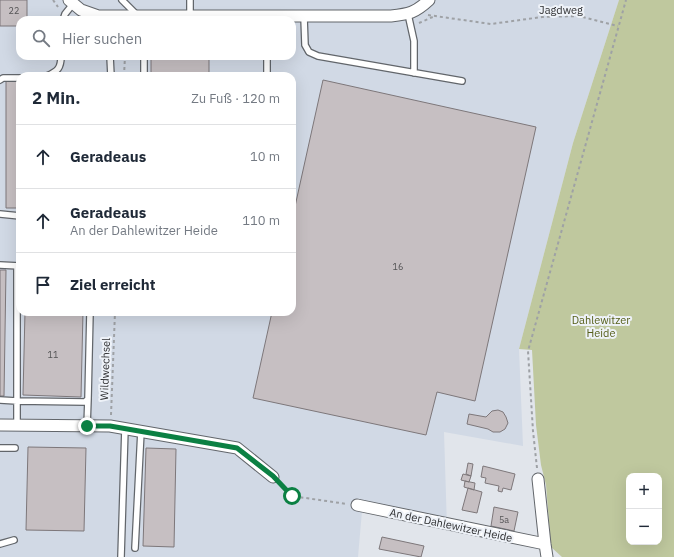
<!DOCTYPE html>
<html lang="de">
<head>
<meta charset="utf-8">
<style>
  body { margin:0; font-family:"IBM Plex Sans",sans-serif; background:#f6f6f7; color:#1f2937 }
  .controls { position:absolute; right:12px; bottom:12px; display:grid; overflow:hidden; border-radius:8px; box-shadow:0 4px 16px #0002 }
  .controls button { width:36px; height:36px; display:grid; place-items:center; padding:0; border:0; border-bottom:1px solid #e0e1e3; background:#fff; color:#1f2937; font:20px sans-serif }
  .stop { position:absolute; width:12px; height:12px; margin:-9px; border:3px solid #0b8043; border-radius:50%; background:#fff }
  .stop.end { background:#0b8043; border-color:#fff; box-shadow:0 1px 4px #0008 }
  .list { margin:0; padding:0; list-style:none }
  h2 { display:flex; justify-content:space-between; align-items:center; height:52px; margin:0; padding:0 16px; font-size:17px }
  h2 small { font-size:13px; font-weight:400; color:#747a83 }
  .list li { display:grid; grid-template-columns:26px 1fr auto; gap:12px; align-items:center; box-sizing:border-box; height:64px; padding:0 16px; border-top:1px solid #e0e1e3 }
  .list b { display:block; font-size:15px; white-space:nowrap }
  .list p { margin:0; font-size:13px; white-space:nowrap; color:#747a83 }
  .list em { font-size:13px; font-style:normal; color:#747a83 }
  .icon { flex:none; width:22px; height:22px; fill:none; stroke:currentColor; stroke-width:2; stroke-linecap:round; stroke-linejoin:round }
  .map { position:relative; flex:none; width:674px; height:557px; overflow:hidden }
  .search { position:absolute; background:#fff; box-shadow:0 4px 16px #0002; left:16px; top:16px; width:280px; height:44px; display:flex; align-items:center; gap:10px; box-sizing:border-box; padding:0 14px; border-radius:12px; color:#747a83; font-size:15px }
  .panel { position:absolute; background:#fff; box-shadow:0 4px 16px #0002; left:16px; top:72px; width:280px; height:244px; border-radius:12px }
  .map>svg:first-child { display:block }
  .built { fill:#d1d9e5; fill-rule:evenodd }
  .green { fill:#bfc89e; fill-rule:evenodd }
  .building { fill:#c6bfc2; stroke:#7d777a }
  .lines { fill:none; stroke-linecap:round; stroke-linejoin:round }
  .service-casing { stroke:#62666b; stroke-width:8 }
  .minor-casing { stroke:#62666b; stroke-width:13 }
  .path { stroke:#9ea1a5; stroke-width:2; stroke-dasharray:3 3; stroke-linecap:butt }
  .service { stroke:#fff; stroke-width:5.5 }
  .minor { stroke:#fff; stroke-width:11 }
  .route { stroke:#0b8043; stroke-width:5 }
  .labels { text-anchor:middle; dominant-baseline:central; stroke-width:4; stroke-linejoin:round; paint-order:stroke }
  .number-label { font-size:9px; fill:#545355 }
  .street-label { font-size:11px; fill:#2e2f31; stroke:#eef2f8 }
  .park-label { font-size:11px; fill:#555e19; stroke:#eef2f8 }
</style>
</head>
<body>
<div class="map">
<svg width="674" height="557" viewBox="0 0 674 557">
  <rect width="100%" height="100%" fill="#e1e5eb"/>
  <path class="built" d="M0,0H619L573,143L519,349L523,446L444,432L447,528L362,511L358,557H0ZM20,20H292V56H20ZM20,76H292V312H20Z"/>
  <path class="green" d="M619,0H674V557H562L551,547L546,485L541,465L536,425L532,350L519,349L573,143ZM629,476H659V542H629Z"/>
  <path class="building" d="M0,0H27V20H20V26H0Z
    M154,56H205L209,59V76H151V60Z
    M323,80L536,127L475,401L437,392L426,435L253,398L272,312H292V220Z
    M6,81H20V208H6Z
    M0,270H6L4,396H0Z
    M25,312H83L81,397L23,395Z
    M498,410L503,412L506,417L508,423L505,429L500,432H493L488,429L467,424L469,414L486,417L492,411Z
    M28,447L86,448L84,531L26,530Z
    M146,448L176,449L174,547L143,546Z
    M468,463L473,464L471,476L466,474Z
    M483,466L515,474L511,490L503,488L502,492L498,491L499,486L485,483L486,478L481,477Z
    M463,474L471,476L469,482L461,480Z
    M465,481L475,483L474,490L464,487Z
    M468,488L482,492L477,513L462,510Z
    M494,507L518,512L514,531L491,526Z
    M382,537L424,546L421,557L379,549Z"/>
  <g class="lines">
    <defs>
      <path id="service" d="M122,0L137,15
        M408,14L414,41V73
        M190,16V0
        M304,17L305,45L309,52L318,56L462,81
        M63,20L65,14L73,4
        M110,56L111,76
        M144,56V76
        M47,76C58,71 61,68 61,56
        M267,76V56
        M0,80L3,78H20
        M0,214L20,216
        M0,265L20,266
        M0,400L17,401V266
        M17,426V401L85,402L88,399L90,312
        M87,426L88,399
        M0,448H15
        M0,544L14,540
        M135,548L141,431
        M121,557L125,428"/>
      <path id="minor" d="M69,0L81,10L98,16H391C409,14 415,13 429,0
        M0,425L110,426L237,448L273,477
        M538,479L545,544L547,557
        M357,505L545,544"/>
    </defs>
    <use href="#service" class="service-casing"/>
    <use href="#minor" class="minor-casing"/>
    <path class="path" d="M53,0L58,7
      M428,15L491,24L542,17L579,16L618,26
      M419,23L435,16
      M124,76L125,56
      M111,415L115,312
      M537,468L533,431L528,351L626,0
      M281,485L292,496L347,504"/>
    <use href="#service" class="service"/>
    <use href="#minor" class="minor"/>
  </g>
  <g class="lines">
    <path class="route" d="M87,426H110L237,448L273,476L292,496"/>
  </g>
  <g class="labels">
    <g class="number-label">
      <text x="14" y="10">22</text>
      <text x="398" y="266">16</text>
      <text x="53" y="354">11</text>
      <text x="504" y="519">5a</text>
    </g>
    <g class="street-label">
      <text x="561" y="10">Jagdweg</text>
      <text transform="translate(105 369) rotate(-88)">Wildwechsel</text>
      <text transform="translate(451 525) rotate(12)">An der Dahlewitzer Heide</text>
    </g>
    <g class="park-label">
      <text x="601" y="320">Dahlewitzer<tspan x="601" dy="13">Heide</tspan></text>
    </g>
  </g>
</svg>
<div class="controls">
<button>+</button>
<button>−</button>
</div>
<div class="stop" style="left:292px;top:496px"></div>
<div class="stop end" style="left:87px;top:426px"></div>
<div class="search"><svg class="icon" aria-label="search" viewBox="0 0 24 24"><circle cx="10" cy="10" r="6"/><path d="M15 15l6 6"/></svg>Hier suchen</div>
<section class="panel">
<h2>2 Min.<small>Zu Fuß · 120 m</small></h2>
<ul class="list">
<li><svg class="icon" aria-label="ahead" viewBox="0 0 24 24"><path d="M12 20V5M6 11l6-6 6 6"/></svg><div><b>Geradeaus</b></div><em>10 m</em></li>
<li><svg class="icon" aria-label="ahead" viewBox="0 0 24 24"><path d="M12 20V5M6 11l6-6 6 6"/></svg><div><b>Geradeaus</b><p>An der Dahlewitzer Heide</p></div><em>110 m</em></li>
<li><svg class="icon" aria-label="arrive" viewBox="0 0 24 24"><path d="M6 21V4h12l-3 4 3 4H6"/></svg><div><b>Ziel erreicht</b></div></li>
</ul>
</section>
</div>
</body>
</html>
